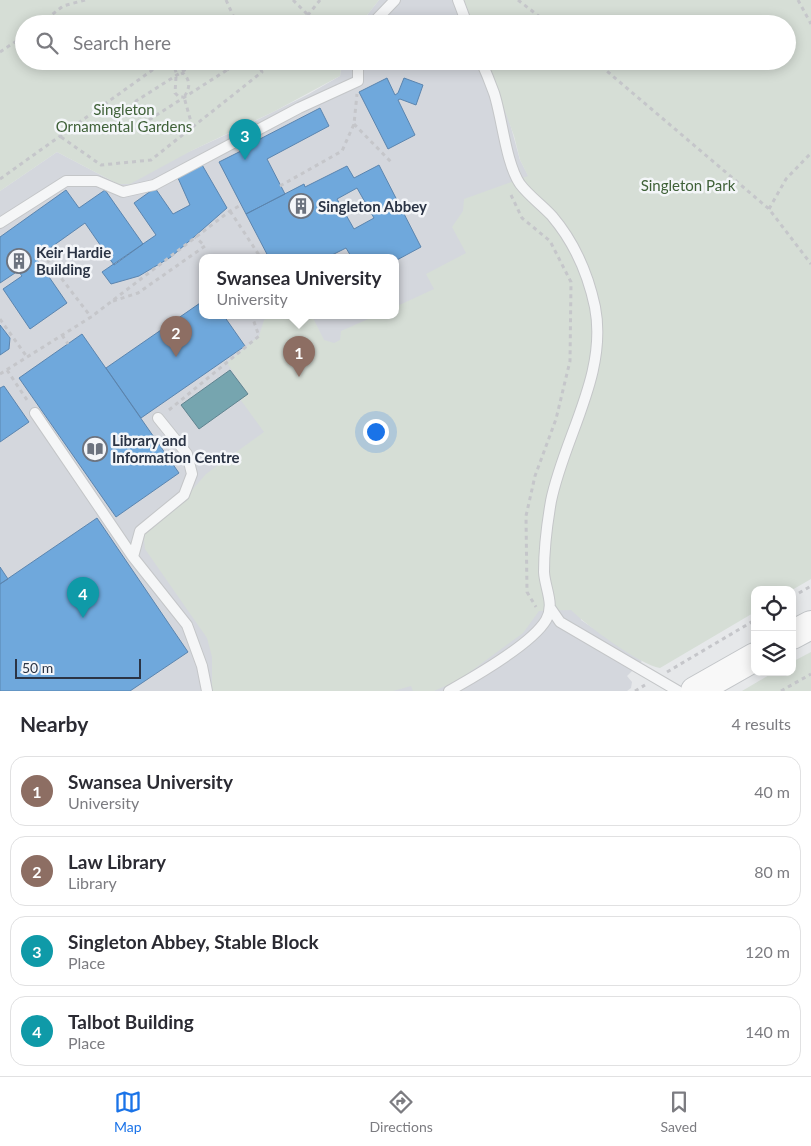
<!DOCTYPE html>
<html lang="en">
<head>
<meta charset="utf-8">
<style>
  body { margin:0; font-family:Lato,sans-serif; background:#f7f7f7; color:#2b2b33 }
  .controls { position:absolute; right:15px; bottom:15px; display:grid; overflow:hidden; border-radius:10px; box-shadow:0 2px 12px #0003 }
  .controls button { width:45px; height:45px; display:grid; place-items:center; padding:0; border:0; border-bottom:1px solid #e1e1e2; background:#fff; color:#2b2b33; font:25px sans-serif }
  .scale { position:absolute; left:15px; bottom:12px; width:126px; box-sizing:border-box; padding-left:5px; border:2px solid #2b3445; border-top:0; font-size:14px; line-height:18px; white-space:nowrap; color:#2b3445; -webkit-text-stroke:4px #f4f6f9; paint-order:stroke }
  .you { position:absolute; left:375px; top:431px; width:18px; height:18px; margin:-12px; border:4px solid #fff; border-radius:50%; background:#1a73e8; box-shadow:0 0 0 8px #1a73e833 }
  .badge { display:grid; place-items:center; width:32px; height:32px; border-radius:50%; background:#1a73e8; color:#fff; font-size:16px; font-weight:700 }
  .pin { position:absolute; translate:-50% -41px; filter:drop-shadow(0 1px 2px #0008) }
  .pin::after { content:''; position:absolute; top:26px; width:18px; height:15px; background:inherit; clip-path:polygon(0 0,100% 0,50% 100%) }
  .popup { position:absolute; left:199px; top:254px; width:200px; height:65px; box-sizing:border-box; display:grid; place-content:center; border-radius:10px; background:#fff; filter:drop-shadow(0 1px 4px #0005); font-size:16px; white-space:nowrap; color:#7c7c81 }
  .popup b { font-size:19px; color:#2b2b33 }
  .popup::after { content:''; position:absolute; left:50%; top:100%; margin-left:-10px; border:10px solid transparent; border-top-color:#fff }
  .list { margin:0; padding:0; list-style:none }
  h2 { display:flex; justify-content:space-between; align-items:center; height:65px; margin:0; padding:0 20px; font-size:21px }
  h2 small { font-size:16px; font-weight:400; color:#7c7c81 }
  .list li { display:grid; grid-template-columns:32px 1fr auto; gap:15px; align-items:center; box-sizing:border-box; height:70px; margin:0 10px 10px; padding:0 10px; border:1px solid #e1e1e2; border-radius:15px }
  .list b { display:block; font-size:19px; white-space:nowrap }
  .list p { margin:0; font-size:16px; white-space:nowrap; color:#7c7c81 }
  .list em { font-size:16px; font-style:normal; color:#7c7c81 }
  .icon { flex:none; width:28px; height:28px; fill:none; stroke:currentColor; stroke-width:2; stroke-linecap:round; stroke-linejoin:round }
  .map { position:relative; flex:none; width:811px; height:691px; overflow:hidden }
  .search { position:absolute; background:#fff; box-shadow:0 2px 12px #0003; left:15px; right:15px; top:15px; height:55px; display:flex; align-items:center; gap:12px; box-sizing:border-box; padding:0 18px; border-radius:28px; color:#7c7c81; font-size:19px }
  .sheet { height:385px; background:#fff }
  nav { display:flex; justify-content:space-around; align-items:center; box-sizing:border-box; height:70px; border-top:1px solid #e1e1e2; background:#fff; font-size:14px; color:#7c7c81 }
  nav a { display:grid; justify-items:center; gap:2px }
  nav .on { color:#1a73e8 }
  .map>svg:first-child { display:block }
  .built { fill:#d4d7dd; fill-rule:evenodd }
  .green { fill:#d6ded6 }
  .schools { fill:#6fa8dc; stroke:#5b85af; fill-rule:evenodd }
  .public { fill:#76a5af; stroke:#60838f }
  .lines { fill:none; stroke-linecap:round; stroke-linejoin:round }
  .service-casing { stroke:#c4c6c8; stroke-width:12 }
  .primary-casing { stroke:#c2c5c8; stroke-width:30 }
  .path { stroke:#c5c6ca; stroke-width:3; stroke-dasharray:4 4; stroke-linecap:butt }
  .service { stroke:#f5f6f7; stroke-width:10 }
  .primary { stroke:#f8f8f8; stroke-width:28 }
  .labels { text-anchor:middle; dominant-baseline:central; stroke-width:5; stroke-linejoin:round; paint-order:stroke }
  .park-label { font-size:15px; fill:#3f6138; stroke:#f4f6f9 }
  .poi-label { font-size:15px; font-weight:bold; fill:#2b3445; stroke:#f4f6f9; text-anchor:start }
</style>
</head>
<body>
<div class="map">
<svg width="811" height="691" viewBox="0 0 811 691">
  <rect width="100%" height="100%" fill="#e6e8ea"/>
  <path class="built" d="M379,0H464L473,24H360Z
    M342,61H487L509,120L520,160L528,175L543,195L581,620L642,661L627,676L632,682L631,688L627,691H0V191L57,152L118,184L241,128L309,94L340,76ZM203,258H395V316H203Z"/>
  <path class="green" d="M0,0H379L360,24H24V61H342L340,76L275,111L191,151L130,184H118L57,152L0,191Z
    M464,0H811V579L792,590H755V612L660,668C640,665 586,625 571,610L539,611L523,633L459,680L434,691H413L411,686L393,691H212V657L207,638L145,549L144,540L146,530L186,497L206,474L264,432L240,399L247,393L227,363L259,336L264,320L272,316H312L324,340L334,343L340,340L341,331L375,316H395V307L434,289L426,274L466,253L452,227L463,211L464,199L528,176L520,160L514,136L487,61H787V24H473Z
    M811,652V691H742L774,672H792V662Z"/>
  <path class="schools" d="M387,78L395,95L398,93L404,78L423,85L416,105L400,99L398,100L415,135L388,149L359,92Z
    M320,108L329,126L267,159L285,194L246,214L219,162L243,150L240,145L256,137L258,140Z
    M201,163L227,208L171,257L139,276L111,284L102,272L156,235L134,203L155,188L173,214L190,205L178,178Z
    M379,165L421,247L395,261V258H352L346,248L326,258H288L286,255L281,258H269L246,214L304,184L305,187L347,166L354,178ZM357,188L374,218L354,229L337,199Z
    M66,190L79,208L105,190L143,244L114,265L85,223L36,258L67,303L30,329L3,289L22,276L18,271L0,283V237Z
    M203,301V316H224L245,346L141,418L106,368Z
    M0,325L10,338L9,349L0,355Z
    M82,334L179,473L116,517L19,378Z
    M4,386L29,422L0,442V388Z
    M97,518L188,652L130,691H0V584Z
    M0,567L8,579L0,584Z"/>
  <path class="public" d="M230,370L248,394L199,429L181,405Z"/>
  <g class="lines">
    <defs>
      <path id="service" d="M458,0L467,24
        M372,24L395,0
        M0,223L66,181H97L123,192L154,185L299,108L358,81V61
        M35,413L133,557L187,625L202,666L207,691
        M133,557L140,531L184,495L192,474L187,454L158,418
        M551,609L560,622L678,691
        M449,691C474,677 532,644 546,620C555,604 545,589 544,572C544,549 547,524 551,501C564,437 608,374 595,307C588,274 574,242 552,216C542,205 529,196 520,184C506,164 502,117 494,93C490,82 486,72 481,61"/>
      <path id="primary" d="M792,635L811,625
        M695,691L755,657"/>
    </defs>
    <use href="#service" class="service-casing"/>
    <use href="#primary" class="primary-casing"/>
    <path class="path" d="M226,0L237,24
      M293,0L308,15
      M518,0L549,24
      M798,0L811,24
      M40,24L63,6L85,0
      M220,24L232,15
      M294,24L308,15L320,0
      M0,52L24,36
      M172,61L177,75
      M199,61L136,101L144,123L227,70L224,61
      M595,61L769,209L811,264
      M227,70L239,61
      M181,74L183,73C191,81 190,88 184,97L193,129
      M176,77L175,93L179,97H183
      M354,124L393,164
      M61,137L101,165L151,160L262,72L257,61
      M0,179L165,61
      M280,186L342,151L354,124L357,94
      M511,195L522,218L550,241L571,282L570,361L556,419L535,476L526,516L527,592L536,607
      M769,209L786,179L811,153
      M230,211L261,258
      M42,253L91,317
      M113,301L138,293L205,246L195,237
      M0,319L27,357
      M62,335L68,344
      M7,370L29,403
      M0,374L91,317L230,211L241,205
      M169,410L259,336L252,316
      M792,597L811,586
      M667,672L755,620
      M635,691L645,685
      M781,691L811,674"/>
    <use href="#service" class="service"/>
    <use href="#primary" class="primary"/>
  </g>
  <defs>
    <symbol id="building-ring" viewBox="-11 -11 22 22"><circle r="9.5" fill="#f4f6f9" stroke="#6c737f" stroke-width="1.5"/><path d="M-4-6H4V6H1V3H-1V6H-4ZM-2.5-4.3h1.7v1.8h-1.7ZM.8-4.3h1.7v1.8H.8ZM-2.5-1h1.7V.8h-1.7ZM.8-1h1.7V.8H.8Z" fill="#6c737f"/></symbol>
    <symbol id="library-ring" viewBox="-11 -11 22 22"><circle r="9.5" fill="#f4f6f9" stroke="#6c737f" stroke-width="1.5"/><path d="M-6-4Q-3-5.5-.7-3.5V5Q-3 3-6 4ZM6-4Q3-5.5 .7-3.5V5Q3 3 6 4Z" fill="#6c737f"/></symbol>
  </defs>
  <g fill-rule="evenodd">
    <use href="#building-ring" x="287" y="192" width="28" height="28"/>
    <use href="#building-ring" x="5" y="247" width="28" height="28"/>
    <use href="#library-ring" x="81" y="435" width="28" height="28"/>
  </g>
  <g class="labels">
    <g class="park-label">
      <text x="124" y="109">Singleton<tspan x="124" dy="17">Ornamental Gardens</tspan></text>
      <text x="688" y="185">Singleton Park</text>
    </g>
    <g class="poi-label">
      <text x="318" y="206">Singleton Abbey</text>
      <text x="36" y="252">Keir Hardie<tspan x="36" dy="17">Building</tspan></text>
      <text x="112" y="440">Library and<tspan x="112" dy="17">Information Centre</tspan></text>
    </g>
  </g>
</svg>
<div class="controls">
<button><svg class="icon" aria-label="locate" viewBox="0 0 24 24"><circle cx="12" cy="12" r="6"/><path d="M12 2v4M12 18v4M2 12h4M18 12h4"/></svg></button>
<button><svg class="icon" aria-label="layers" viewBox="0 0 24 24"><path d="M12 4l9 5-9 5-9-5zM3 14l9 5 9-5"/></svg></button>
</div>
<div class="scale">50 m</div>
<div class="you"></div>
<div class="pin badge" style="left:299px;top:377px;background:#8d6e63">1</div>
<div class="popup"><b>Swansea University</b>University</div>
<div class="pin badge" style="left:176px;top:357px;background:#8d6e63">2</div>
<div class="pin badge" style="left:245px;top:160px;background:#0f9aa8">3</div>
<div class="pin badge" style="left:83px;top:618px;background:#0f9aa8">4</div>
<div class="search"><svg class="icon" aria-label="search" viewBox="0 0 24 24"><circle cx="10" cy="10" r="6"/><path d="M15 15l6 6"/></svg>Search here</div>
</div>
<section class="sheet">
<h2>Nearby<small>4 results</small></h2>
<ul class="list">
<li><span class="badge" style="background:#8d6e63">1</span><div><b>Swansea University</b><p>University</p></div><em>40 m</em></li>
<li><span class="badge" style="background:#8d6e63">2</span><div><b>Law Library</b><p>Library</p></div><em>80 m</em></li>
<li><span class="badge" style="background:#0f9aa8">3</span><div><b>Singleton Abbey, Stable Block</b><p>Place</p></div><em>120 m</em></li>
<li><span class="badge" style="background:#0f9aa8">4</span><div><b>Talbot Building</b><p>Place</p></div><em>140 m</em></li>
</ul>
</section>
<nav>
<a class="on"><svg class="icon" aria-label="map" viewBox="0 0 24 24"><path d="M3 6l6-2 6 2 6-2v14l-6 2-6-2-6 2zM9 4v14M15 6v14"/></svg>Map</a>
<a><svg class="icon" aria-label="directions" viewBox="0 0 24 24"><path d="M12 3l9 9-9 9-9-9zM9 14v-3h6M13 9l2 2-2 2"/></svg>Directions</a>
<a><svg class="icon" aria-label="saved" viewBox="0 0 24 24"><path d="M7 4h10v16l-5-4-5 4z"/></svg>Saved</a>
</nav>
</body>
</html>
